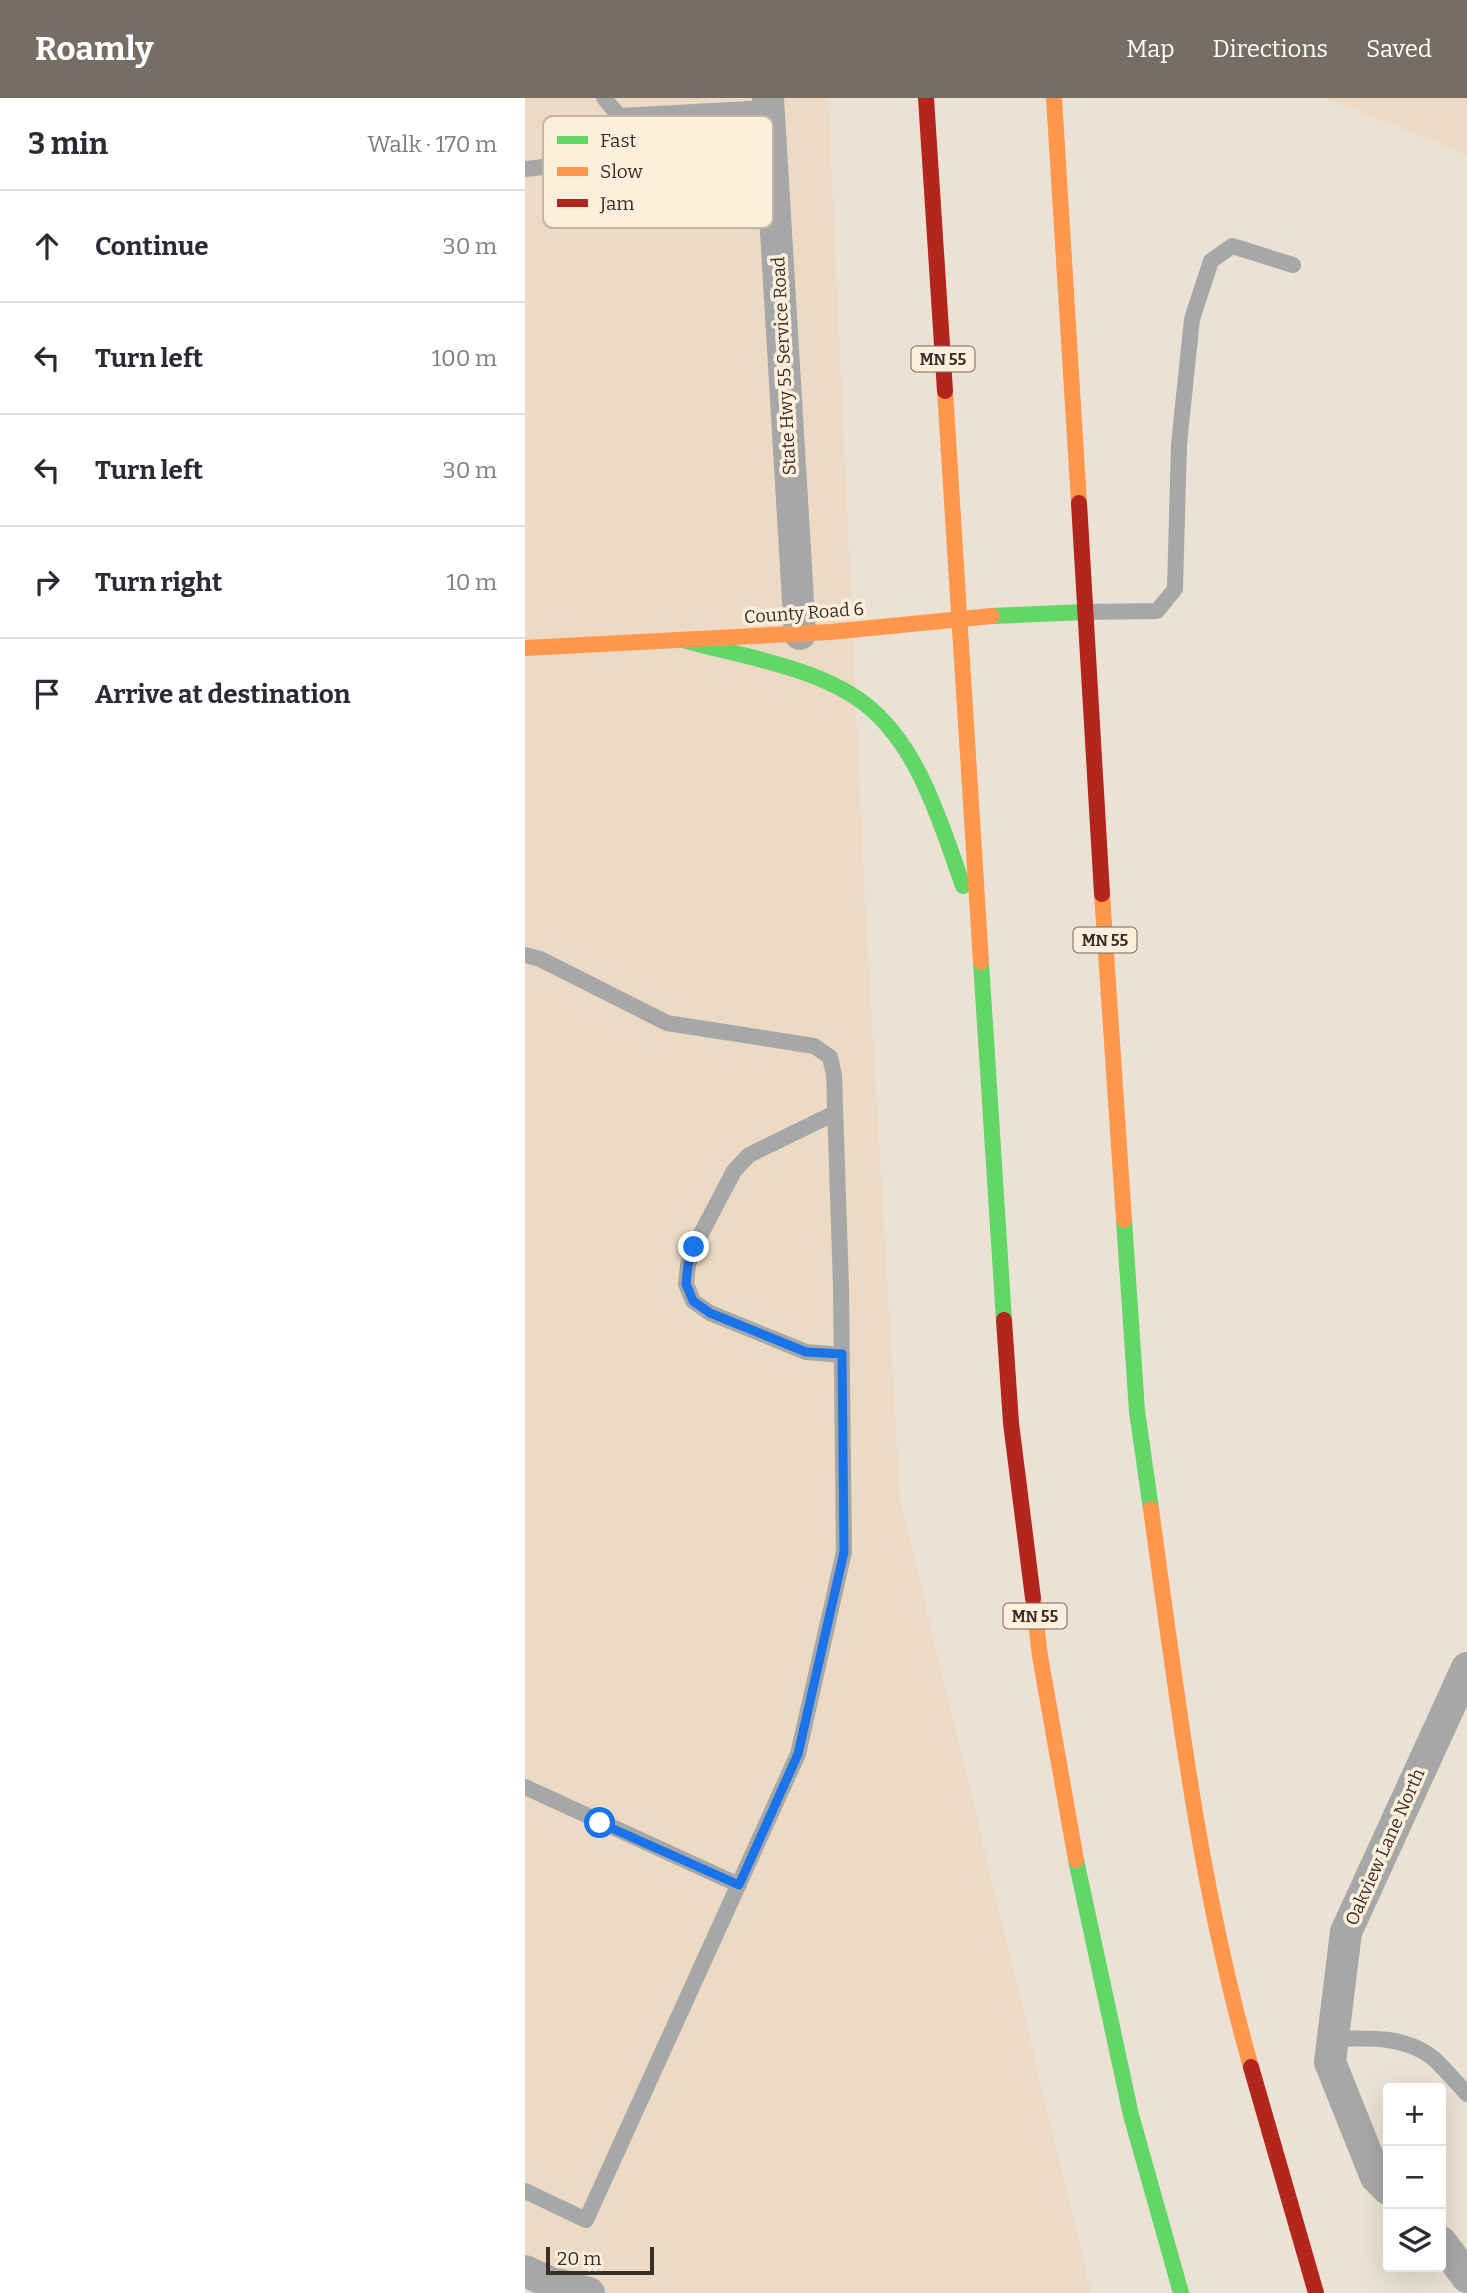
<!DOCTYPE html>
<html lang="en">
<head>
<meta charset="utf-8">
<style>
  body { margin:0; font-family:Bitter,serif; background:#f7f7f7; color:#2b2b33 }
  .controls { position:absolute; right:21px; bottom:21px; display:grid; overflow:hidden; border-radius:7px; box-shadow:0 7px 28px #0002 }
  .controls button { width:63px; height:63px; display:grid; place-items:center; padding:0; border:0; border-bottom:2px solid #e1e1e2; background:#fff; color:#2b2b33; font:35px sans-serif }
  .scale { position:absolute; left:21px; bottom:18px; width:108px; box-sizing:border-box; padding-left:7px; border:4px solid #373027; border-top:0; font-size:19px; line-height:24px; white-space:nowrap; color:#373027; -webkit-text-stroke:5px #feefdd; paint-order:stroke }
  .stop { position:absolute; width:21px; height:21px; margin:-16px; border:5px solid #1a73e8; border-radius:50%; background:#fff }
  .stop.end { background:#1a73e8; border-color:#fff; box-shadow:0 2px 7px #0008 }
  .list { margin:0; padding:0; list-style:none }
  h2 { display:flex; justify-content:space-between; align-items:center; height:91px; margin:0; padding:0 28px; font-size:30px }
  h2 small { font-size:23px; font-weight:400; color:#7c7c81 }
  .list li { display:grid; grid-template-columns:46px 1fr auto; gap:21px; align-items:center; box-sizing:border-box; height:112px; padding:0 28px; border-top:2px solid #e1e1e2 }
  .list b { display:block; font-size:26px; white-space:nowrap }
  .list em { font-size:23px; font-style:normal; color:#7c7c81 }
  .icon { flex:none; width:38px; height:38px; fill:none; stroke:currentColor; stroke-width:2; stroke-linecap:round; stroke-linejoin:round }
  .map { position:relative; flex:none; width:942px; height:2195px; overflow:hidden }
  header { display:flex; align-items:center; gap:42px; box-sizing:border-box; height:98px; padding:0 35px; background:#766e64; color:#fff }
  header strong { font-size:33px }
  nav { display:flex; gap:38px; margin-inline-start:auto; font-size:24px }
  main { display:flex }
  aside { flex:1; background:#fff }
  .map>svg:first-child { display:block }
  .built { fill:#ecdac5 }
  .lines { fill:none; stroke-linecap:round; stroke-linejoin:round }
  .lane { stroke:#a6a8a8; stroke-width:16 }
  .street { stroke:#a6a8a8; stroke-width:32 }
  .fast { stroke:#63d668; stroke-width:16 }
  .slow { stroke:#ff974d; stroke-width:16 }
  .jam { stroke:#b3261e; stroke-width:16 }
  .route { stroke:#1a73e8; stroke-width:9 }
  .labels { text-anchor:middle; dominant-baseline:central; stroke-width:7; stroke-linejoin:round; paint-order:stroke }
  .shield { fill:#feefdd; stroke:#73695e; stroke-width:2 }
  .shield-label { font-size:16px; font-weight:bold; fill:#373027 }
  .street-label { font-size:18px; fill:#373027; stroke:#feefdd }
  .key { fill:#feefdd; stroke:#c2b6a6; stroke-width:2 }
  .key-label { font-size:19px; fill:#373027 }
</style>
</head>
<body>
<header>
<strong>Roamly</strong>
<nav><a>Map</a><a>Directions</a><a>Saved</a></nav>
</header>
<main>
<aside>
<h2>3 min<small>Walk · 170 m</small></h2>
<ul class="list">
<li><svg class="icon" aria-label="ahead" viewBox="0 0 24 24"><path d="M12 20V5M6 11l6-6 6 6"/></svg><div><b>Continue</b></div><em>30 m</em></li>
<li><svg class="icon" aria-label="left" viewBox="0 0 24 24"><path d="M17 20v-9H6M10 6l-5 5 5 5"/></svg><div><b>Turn left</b></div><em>100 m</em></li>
<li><svg class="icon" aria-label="left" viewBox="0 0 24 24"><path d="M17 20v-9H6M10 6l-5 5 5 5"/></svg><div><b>Turn left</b></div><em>30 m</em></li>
<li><svg class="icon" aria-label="right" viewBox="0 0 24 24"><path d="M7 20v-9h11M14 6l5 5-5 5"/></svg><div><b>Turn right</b></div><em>10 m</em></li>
<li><svg class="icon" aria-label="arrive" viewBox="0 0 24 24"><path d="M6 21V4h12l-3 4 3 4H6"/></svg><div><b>Arrive at destination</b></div></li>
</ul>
</aside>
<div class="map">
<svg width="942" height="2195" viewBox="0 0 942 2195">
  <rect width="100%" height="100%" fill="#ebe1d4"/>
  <path class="built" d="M0,0H303L340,807L375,1402L566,2195H0Z
    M799,0H942V57Z"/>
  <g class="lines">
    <path class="lane" d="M79,0L94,18
      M0,71L55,65L82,37L94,18L243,10
      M560,514L632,513L650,491L654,346L667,221L686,163L707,148L768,167
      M0,857L15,861L142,925L289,948L305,959L309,977L316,1189L319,1454L273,1656L61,2122L0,2093
      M310,1015L224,1057L209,1073L169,1149L163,1167L161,1186L168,1203L185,1215L281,1254L317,1257
      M0,1689L214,1787
      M808,1941C842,1940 879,1937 908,1960C920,1971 931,1984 942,1996"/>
    <path class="street" d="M243,0L275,536
      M863,2091L851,2079L805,1964L821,1834L942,1570
      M916,2144L942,2179
      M0,2173L24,2184L64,2195"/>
    <path class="fast" d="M467,518L560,514
      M158,542C215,558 292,569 340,606C394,648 416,726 438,788
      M456,864L479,1222
      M599,1122L612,1313L626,1411
      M551,1762L606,2017L656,2195"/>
    <path class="slow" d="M529,0L554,405
      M420,293L456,864
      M0,550L305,534L467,518
      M577,796L599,1122
      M626,1411C652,1598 674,1787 726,1969
      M508,1500L515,1558L551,1762"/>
    <path class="jam" d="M401,0L420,293
      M554,405L577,796
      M479,1222L486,1325L508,1500
      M726,1969L791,2195"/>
  </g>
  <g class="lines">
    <path class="route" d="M75,1725L214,1787L273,1656L319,1454L317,1256L281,1254L185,1215L168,1203L161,1186L163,1167L169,1149"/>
  </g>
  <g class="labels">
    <g class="shield">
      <rect x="386.5" y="248.5" width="63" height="25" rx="5"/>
      <rect x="548.5" y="829.5" width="63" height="25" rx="5"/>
      <rect x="478.5" y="1505.5" width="63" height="25" rx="5"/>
    </g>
    <g class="shield-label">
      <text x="418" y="261">MN 55</text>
      <text x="580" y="842">MN 55</text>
      <text x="510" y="1518">MN 55</text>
    </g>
    <g class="street-label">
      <text transform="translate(259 268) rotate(-93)">State Hwy 55 Service Road</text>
      <text transform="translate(279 515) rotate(-4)">County Road 6</text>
      <text transform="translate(860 1749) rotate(-66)">Oakview Lane North</text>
    </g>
  </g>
  <rect x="18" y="18" width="230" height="112" rx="10" class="key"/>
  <rect x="32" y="38" width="31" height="8" fill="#63d668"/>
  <rect x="32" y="69" width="31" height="9" fill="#ff974d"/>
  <rect x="32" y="101" width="31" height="8" fill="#b3261e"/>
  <g class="key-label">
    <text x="75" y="49">Fast</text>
    <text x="75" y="80">Slow</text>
    <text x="75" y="112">Jam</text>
  </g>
</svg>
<div class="controls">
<button>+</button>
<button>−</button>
<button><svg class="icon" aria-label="layers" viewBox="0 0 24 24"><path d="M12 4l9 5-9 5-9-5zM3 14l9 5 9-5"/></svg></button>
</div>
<div class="scale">20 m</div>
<div class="stop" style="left:75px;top:1725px"></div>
<div class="stop end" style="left:169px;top:1149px"></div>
</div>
</main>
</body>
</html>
